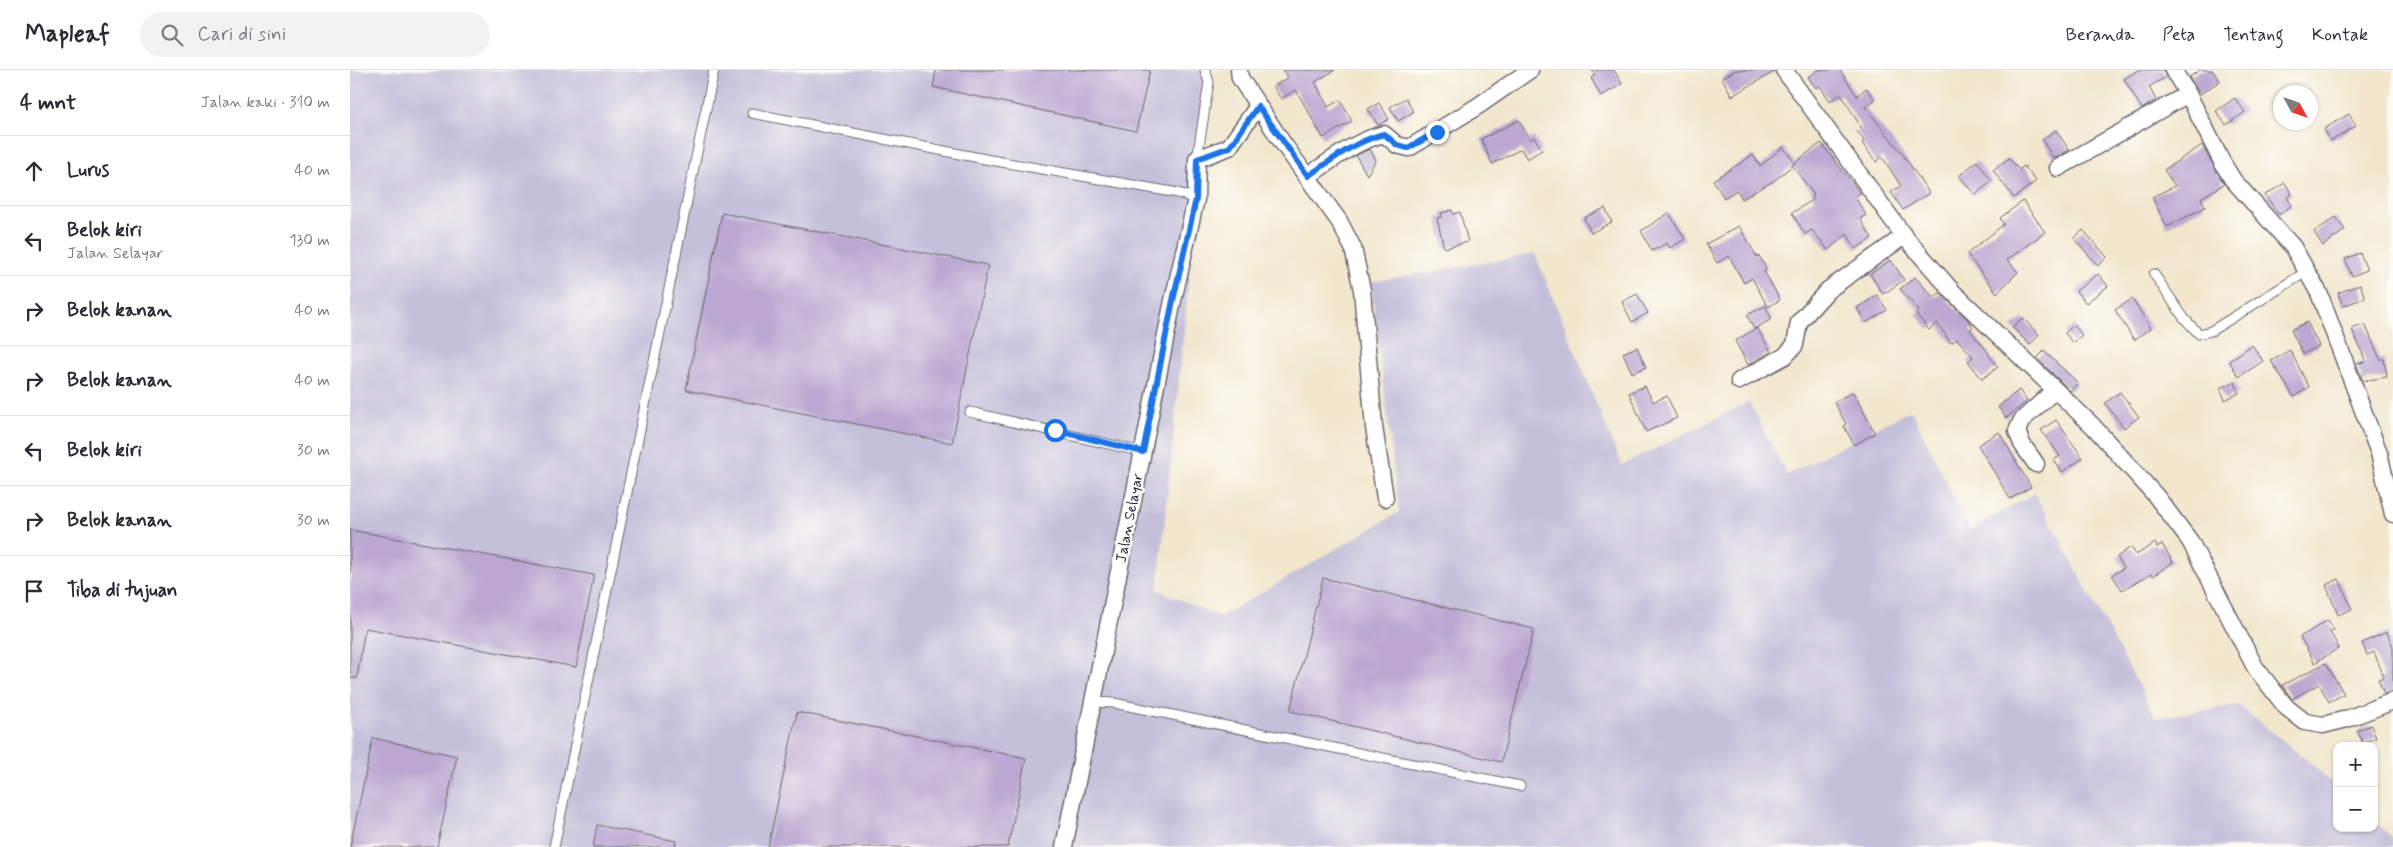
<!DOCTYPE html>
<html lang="id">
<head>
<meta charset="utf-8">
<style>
  body { margin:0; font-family:Mynerve,sans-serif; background:#f2f2f3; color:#2b2b33 }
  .controls { position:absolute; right:15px; bottom:15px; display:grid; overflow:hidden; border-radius:10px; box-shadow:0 1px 4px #0004 }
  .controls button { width:45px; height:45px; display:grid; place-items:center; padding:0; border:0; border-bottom:1px solid #e1e1e2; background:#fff; color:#2b2b33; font:25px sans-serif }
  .compass { position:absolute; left:1923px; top:15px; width:45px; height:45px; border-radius:50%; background:#fff; box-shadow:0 1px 4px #0004; rotate:130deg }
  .stop { position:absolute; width:15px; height:15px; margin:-11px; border:4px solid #1a73e8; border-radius:50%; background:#fff }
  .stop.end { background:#1a73e8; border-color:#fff; box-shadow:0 1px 5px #0008 }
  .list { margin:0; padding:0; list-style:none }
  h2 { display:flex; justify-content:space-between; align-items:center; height:65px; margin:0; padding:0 20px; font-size:21px }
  h2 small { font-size:16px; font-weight:400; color:#7c7c81 }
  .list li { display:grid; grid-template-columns:32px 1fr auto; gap:15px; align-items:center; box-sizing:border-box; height:70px; padding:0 20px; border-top:1px solid #e1e1e2 }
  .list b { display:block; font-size:19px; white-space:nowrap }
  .list p { margin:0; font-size:16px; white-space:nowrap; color:#7c7c81 }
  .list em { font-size:16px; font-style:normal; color:#7c7c81 }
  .icon { flex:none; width:28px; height:28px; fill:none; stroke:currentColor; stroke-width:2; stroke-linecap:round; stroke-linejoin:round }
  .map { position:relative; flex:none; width:2043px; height:777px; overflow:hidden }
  header { display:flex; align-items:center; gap:30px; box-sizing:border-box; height:70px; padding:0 25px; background:#fff; border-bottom:1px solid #e1e1e2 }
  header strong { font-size:24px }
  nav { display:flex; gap:28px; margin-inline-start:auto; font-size:18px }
  .search { width:350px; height:45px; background:#f2f2f3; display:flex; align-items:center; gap:12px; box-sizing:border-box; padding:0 18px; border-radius:28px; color:#7c7c81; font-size:19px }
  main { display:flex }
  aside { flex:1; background:#fff }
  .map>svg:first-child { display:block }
  .industrial { fill:#c5c0da }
  .building { fill:#bba7d1 }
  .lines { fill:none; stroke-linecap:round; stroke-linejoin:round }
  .service-casing { stroke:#6b676e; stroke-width:11 }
  .minor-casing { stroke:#6b676e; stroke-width:19 }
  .service { stroke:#fff; stroke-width:9 }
  .minor { stroke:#fff; stroke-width:16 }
  .route { stroke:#1a73e8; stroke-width:6 }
  .labels { text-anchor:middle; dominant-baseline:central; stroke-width:5; stroke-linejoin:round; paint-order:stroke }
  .street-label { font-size:15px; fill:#22223b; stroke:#fdfcf7 }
</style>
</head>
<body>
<header>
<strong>Mapleaf</strong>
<div class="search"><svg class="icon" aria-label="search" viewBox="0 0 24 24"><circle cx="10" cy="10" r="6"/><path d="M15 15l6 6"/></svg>Cari di sini</div>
<nav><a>Beranda</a><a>Peta</a><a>Tentang</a><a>Kontak</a></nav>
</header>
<main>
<aside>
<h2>4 mnt<small>Jalan kaki · 310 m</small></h2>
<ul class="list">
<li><svg class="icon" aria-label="ahead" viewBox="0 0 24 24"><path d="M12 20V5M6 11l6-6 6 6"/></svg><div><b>Lurus</b></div><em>40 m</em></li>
<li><svg class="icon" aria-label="left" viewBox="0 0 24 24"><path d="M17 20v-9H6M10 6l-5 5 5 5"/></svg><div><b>Belok kiri</b><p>Jalan Selayar</p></div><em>130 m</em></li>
<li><svg class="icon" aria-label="right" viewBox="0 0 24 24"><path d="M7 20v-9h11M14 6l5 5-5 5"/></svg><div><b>Belok kanan</b></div><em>40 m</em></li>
<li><svg class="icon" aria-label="right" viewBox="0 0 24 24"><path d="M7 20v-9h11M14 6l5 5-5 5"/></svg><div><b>Belok kanan</b></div><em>40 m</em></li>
<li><svg class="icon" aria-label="left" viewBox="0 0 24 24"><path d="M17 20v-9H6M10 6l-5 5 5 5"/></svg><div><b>Belok kiri</b></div><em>30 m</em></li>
<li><svg class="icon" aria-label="right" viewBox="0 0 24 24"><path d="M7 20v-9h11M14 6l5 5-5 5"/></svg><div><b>Belok kanan</b></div><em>30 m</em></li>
<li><svg class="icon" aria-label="arrive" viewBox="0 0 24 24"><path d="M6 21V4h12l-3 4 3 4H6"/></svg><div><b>Tiba di tujuan</b></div></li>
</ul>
</aside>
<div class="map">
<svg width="2043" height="777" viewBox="0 0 2043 777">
  <rect width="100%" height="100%" fill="#fdfcf7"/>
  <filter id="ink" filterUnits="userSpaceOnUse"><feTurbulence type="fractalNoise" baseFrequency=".02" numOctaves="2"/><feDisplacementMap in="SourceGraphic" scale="10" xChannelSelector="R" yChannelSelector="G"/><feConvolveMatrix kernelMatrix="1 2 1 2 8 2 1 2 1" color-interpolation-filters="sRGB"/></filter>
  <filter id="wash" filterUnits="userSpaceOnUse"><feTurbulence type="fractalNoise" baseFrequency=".0096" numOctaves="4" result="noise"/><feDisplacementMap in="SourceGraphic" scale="20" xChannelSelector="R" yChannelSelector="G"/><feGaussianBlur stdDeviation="1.12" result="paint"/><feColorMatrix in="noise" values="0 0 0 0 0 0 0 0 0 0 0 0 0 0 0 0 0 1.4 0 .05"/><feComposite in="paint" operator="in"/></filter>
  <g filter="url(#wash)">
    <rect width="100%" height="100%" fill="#f2e7cd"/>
    <path class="industrial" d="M0,0H860L808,520L870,547L1049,442L1021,212L1185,184L1272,395L1399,332L1437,405L1561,340L1620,460L1685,423L1806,648L1888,635L1956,689L1987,717V758H2024V751L2043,768V777H0Z"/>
    <g id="blocks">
      <path class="building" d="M586,0H800L786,61L583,17Z
        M933,0H985L965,12L978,37L990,30L1002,51L973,68L946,20L931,29L923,16L938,8Z
        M1242,0H1264L1272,14L1251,26L1241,8L1245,5Z
        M1386,0H1424V2L1382,26L1372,8Z
        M1468,0H1490L1507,26L1516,18L1525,30L1515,37L1552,83L1579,123L1553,140L1541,122L1551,116L1532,87L1526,92L1512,73L1514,71L1507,61L1511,57L1491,24L1480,31L1470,16L1466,18L1458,7Z
        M1788,0H1813L1816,7L1799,17L1806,30L1792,39L1774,9Z
        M1850,0H1862L1870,11L1850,24L1839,7Z
        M1056,28L1063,42L1048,51L1040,37Z
        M1885,28L1895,42L1876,55L1866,41Z
        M1029,33L1039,49L1028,55L1018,39Z
        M1999,44L2006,56L1981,71L1974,59Z
        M1169,50L1180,70L1184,67L1192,80L1177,89L1171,79L1142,94L1131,69Z
        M1706,60L1719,80L1704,89L1692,70Z
        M1471,73L1510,123L1505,127L1516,145L1510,149L1522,168L1506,179L1497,164L1478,180L1462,160L1455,164L1442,143L1464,129L1462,126L1464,125L1442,95Z
        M1852,75L1874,114L1851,128L1855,137L1817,157L1802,127L1825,116L1814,100Z
        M1433,77L1445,93L1425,110L1392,129L1387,120L1374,128L1363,110L1403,85L1410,96Z
        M1020,79L1026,90L1017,105L1006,86Z
        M1659,88L1669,100L1674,96L1686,111L1664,128L1643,100Z
        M1627,91L1642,111L1625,125L1609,106Z
        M1935,113L1942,124L1937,128L1942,135L1929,145L1915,125Z
        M1673,131L1695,162L1657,190L1668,202L1647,223L1617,184L1654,154L1650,148Z
        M1255,138L1262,152L1241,163L1234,148Z
        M1102,140L1103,144L1110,142L1118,172L1094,178L1087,148L1092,147L1091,143Z
        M372,143L638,195L602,373L336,320Z
        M1319,143L1335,169L1320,178L1317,173L1302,181L1291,161Z
        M1986,147L1995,160L1973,176L1964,162Z
        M1389,156L1407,187L1409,186L1417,199L1414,201L1430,230L1418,237L1402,208L1394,213L1379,186L1367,193L1356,174Z
        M1733,160L1757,187L1748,196L1724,168Z
        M2010,183L2017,200L2002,206L1995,189Z
        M1541,190L1554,210L1533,224L1520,204Z
        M1748,204L1758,216L1736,233L1726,221Z
        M1565,207L1584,228L1590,223L1618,250L1623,257L1620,260L1639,283L1638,284L1648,297L1632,309L1618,291L1623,287L1607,269L1601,273L1587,253L1579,260L1566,244L1569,241L1550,219Z
        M2010,214L2015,228L1993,236L1988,223Z
        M1287,224L1298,243L1282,252L1272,232Z
        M1527,225L1537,240L1516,253L1507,238Z
        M1782,229L1801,258L1784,270L1765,240Z
        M1415,236L1422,249L1404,259L1397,245Z
        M1673,248L1689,265L1680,275L1662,257Z
        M1957,252L1969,276L1953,284L1941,260Z
        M2015,254L2030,289H2034L2037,307L2013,311L2006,293L2016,292L2002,259Z
        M1724,255L1732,265L1723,273L1715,263Z
        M1407,258L1421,282L1398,295L1385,271Z
        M1902,275L1913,291L1889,307L1879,291Z
        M1287,277L1296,297L1282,303L1273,283Z
        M1940,280L1959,317L1944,327L1921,291Z
        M1694,281L1728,313L1720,321L1687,288Z
        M1885,312L1889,323L1875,330L1870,318Z
        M1295,316L1303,332L1317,326L1327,348L1296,362L1279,323Z
        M1669,320L1677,331L1656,348L1648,337Z
        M1503,322L1525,363L1504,375L1494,356L1496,354L1484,332Z
        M1770,322L1789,347L1774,358L1755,333Z
        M1706,350L1733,388L1712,402L1704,390L1710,386L1691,360Z
        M1649,362L1681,417L1660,429L1628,375Z
        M0,460L244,505L226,597L15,558L7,608H0Z
        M1805,473L1807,477L1812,474L1823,492L1803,506L1801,504L1772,520L1762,505L1774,498L1767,487L1781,477L1786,485Z
        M973,508L1184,559L1151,692L940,641Z
        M1989,509L2002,539L1988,545L1976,515Z
        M1978,550L1984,560L1980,562L1989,578L1965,593L1950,567Z
        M2037,562L2043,577V621L2034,624L2028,609L2034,607L2024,582L2017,585L2012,573Z
        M1976,593L1994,624L1979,632L1969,614L1942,629L1932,615Z
        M447,642L676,688L658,777H418Z
        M2021,655L2026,668L2013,673L2007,661Z
        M23,668L107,686L87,777H0Z
        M247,755L326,771L325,777H243Z"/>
    </g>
  </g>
  <g filter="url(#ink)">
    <use href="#blocks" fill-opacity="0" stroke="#6b676e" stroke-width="1"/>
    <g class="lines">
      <defs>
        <path id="service" d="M402,43L635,89L828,123L846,129
          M847,89L859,12L855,0
          M1804,204L1834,248L1849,264L1861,261L1956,202
          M620,342L793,382
          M743,632L764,633L1170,716
          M204,777L364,0"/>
        <path id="minor" d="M889,0L890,8L932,72L989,151L1003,178L1012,220L1024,357L1035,428
          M1434,0L1554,166L1603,222L1743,356L1806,426L1840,471L1905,597L1936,637L1955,652L1973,655L1997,649L2043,631
          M1823,0L1838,24L1872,92L1883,110L1943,177L1969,223L2029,383L2043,444
          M1708,98L1838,24
          M958,106C982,90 1005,71 1034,64L1047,75L1059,78L1128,36L1180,0
          M1389,311L1435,286L1445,275L1449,252L1478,220L1554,166
          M1686,394L1672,374L1667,361L1672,350L1705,320
          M714,777L822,235L846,129L847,89L879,77L908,36"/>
      </defs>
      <use href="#service" class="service-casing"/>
      <use href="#minor" class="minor-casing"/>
      <use href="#service" class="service"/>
      <use href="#minor" class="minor"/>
    </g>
  </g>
  <g class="lines" filter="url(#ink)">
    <path class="route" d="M705,360L793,382L822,235L846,129L847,89L880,77L908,36L958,106C982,90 1005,71 1034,64L1047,75L1058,78L1087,62"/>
  </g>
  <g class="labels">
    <g class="street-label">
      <text transform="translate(780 448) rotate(-79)">Jalan Selayar</text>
    </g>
  </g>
</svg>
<div class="controls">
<button>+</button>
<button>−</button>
</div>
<svg class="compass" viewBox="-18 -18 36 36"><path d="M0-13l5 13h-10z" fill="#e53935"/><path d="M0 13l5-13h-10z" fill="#7c7c81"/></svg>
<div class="stop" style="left:705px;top:360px"></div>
<div class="stop end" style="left:1087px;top:62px"></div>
</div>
</main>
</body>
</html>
